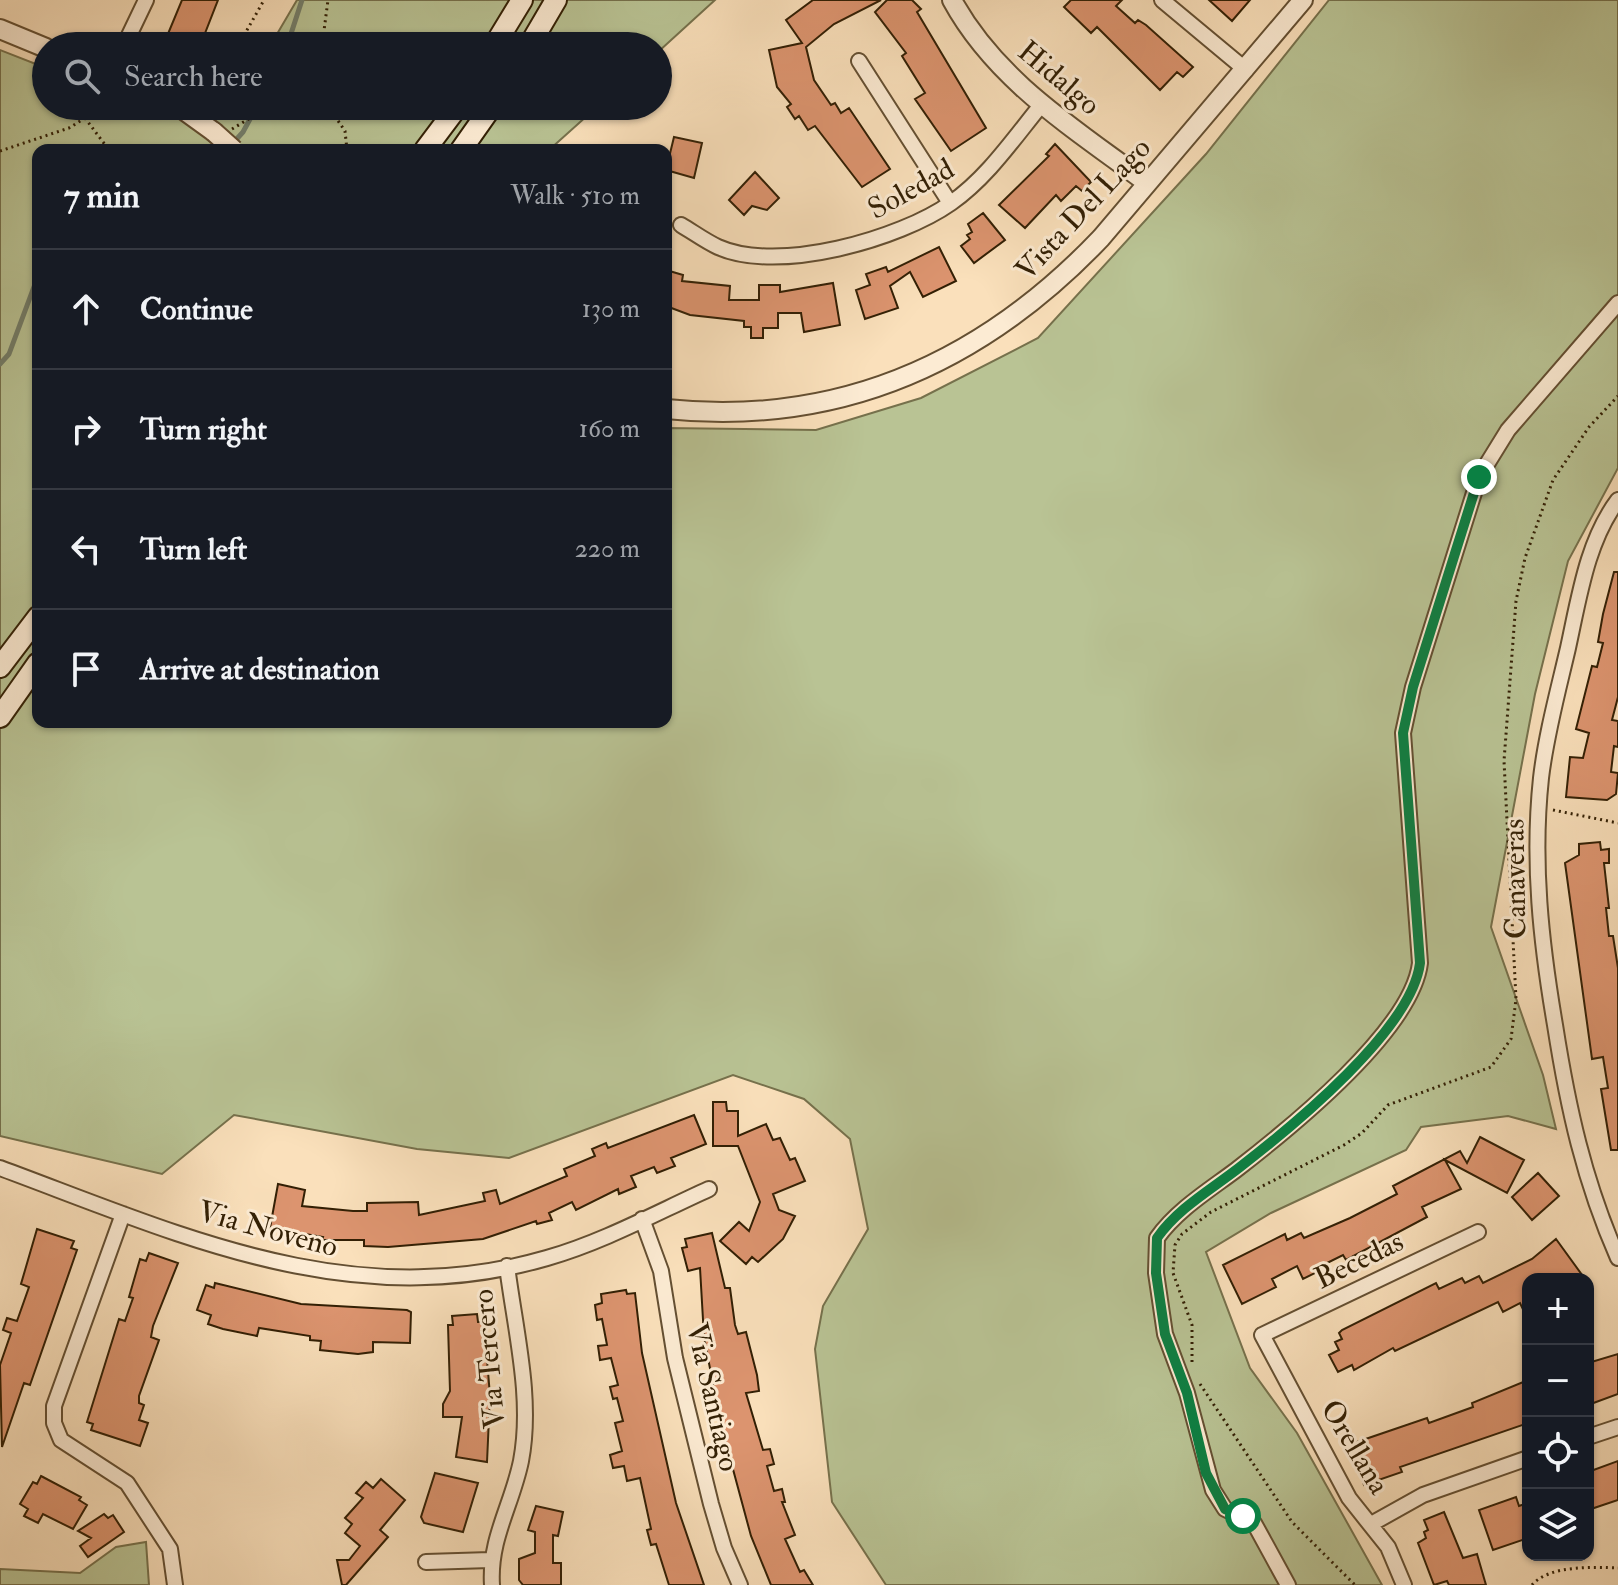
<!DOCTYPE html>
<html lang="en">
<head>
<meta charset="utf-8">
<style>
  body { margin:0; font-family:"IM FELL Double Pica",serif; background:#20242c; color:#f1f3f6 }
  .controls { position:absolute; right:24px; bottom:24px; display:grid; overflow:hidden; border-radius:16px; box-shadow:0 2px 6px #0004 }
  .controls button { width:72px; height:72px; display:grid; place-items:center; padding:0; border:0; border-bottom:2px solid #363941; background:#171b24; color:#f1f3f6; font:40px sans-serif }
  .stop { position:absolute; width:24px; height:24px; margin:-18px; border:6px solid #0b8043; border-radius:50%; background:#fff }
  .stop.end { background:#0b8043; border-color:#fff; box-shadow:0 2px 8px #0008 }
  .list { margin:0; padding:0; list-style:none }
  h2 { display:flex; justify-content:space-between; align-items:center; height:104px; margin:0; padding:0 32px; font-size:34px }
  h2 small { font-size:26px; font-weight:400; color:#9ea1a6 }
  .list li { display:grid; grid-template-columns:52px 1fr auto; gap:24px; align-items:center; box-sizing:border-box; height:120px; padding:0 32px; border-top:2px solid #363941 }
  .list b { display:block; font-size:30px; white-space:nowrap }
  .list em { font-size:26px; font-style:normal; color:#9ea1a6 }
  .icon { flex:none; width:44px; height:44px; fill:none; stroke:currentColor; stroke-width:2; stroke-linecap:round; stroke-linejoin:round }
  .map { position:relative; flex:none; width:1618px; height:1585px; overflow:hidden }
  .search { position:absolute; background:#171b24; box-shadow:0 2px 6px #0004; left:32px; top:32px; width:640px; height:88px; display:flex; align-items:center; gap:20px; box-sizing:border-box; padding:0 28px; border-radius:44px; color:#9ea1a6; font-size:30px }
  .panel { position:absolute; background:#171b24; box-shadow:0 2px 6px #0004; left:32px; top:144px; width:640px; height:584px; border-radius:16px }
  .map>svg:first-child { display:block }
  .green { fill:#b9c394; stroke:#76714c; stroke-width:2 }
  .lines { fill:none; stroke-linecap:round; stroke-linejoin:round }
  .stream { stroke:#737e6a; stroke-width:5 }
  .building { fill:#dc946f; stroke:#321f04; stroke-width:2 }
  .minor-casing { stroke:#644f32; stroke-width:18 }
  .tertiary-casing { stroke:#644f32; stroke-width:22 }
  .secondary-casing { stroke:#321f04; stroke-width:24 }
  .path { stroke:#321f04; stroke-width:3; stroke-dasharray:2 4; stroke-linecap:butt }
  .minor { stroke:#fcebd3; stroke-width:14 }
  .tertiary { stroke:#fcebd3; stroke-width:18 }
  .secondary { stroke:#fcebd3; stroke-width:20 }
  .tertiary-bridge-casing { stroke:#644f32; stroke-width:22; stroke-linecap:butt }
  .tertiary-bridge { stroke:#fcebd3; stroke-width:18 }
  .route { stroke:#0b8043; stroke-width:10 }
  .labels { text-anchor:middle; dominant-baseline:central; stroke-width:6; stroke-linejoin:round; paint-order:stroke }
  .street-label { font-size:30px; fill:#321f04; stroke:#fcebd3 }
</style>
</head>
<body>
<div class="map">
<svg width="1618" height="1585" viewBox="0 0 1618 1585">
  <rect width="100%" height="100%" fill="#fae0bb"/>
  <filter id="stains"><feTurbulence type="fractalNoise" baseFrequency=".0025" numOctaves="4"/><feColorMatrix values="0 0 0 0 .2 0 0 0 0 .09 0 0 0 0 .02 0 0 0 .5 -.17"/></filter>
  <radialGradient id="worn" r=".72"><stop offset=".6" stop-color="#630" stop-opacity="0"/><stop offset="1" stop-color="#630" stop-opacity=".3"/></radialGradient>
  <path class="green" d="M297,0H715L658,52V46H270Z
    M1329,0H1618V468L1568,561L1535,694L1491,927L1543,1075L1556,1129L1508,1116L1421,1127L1406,1150L1271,1213L1206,1252L1250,1368L1297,1433L1382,1585H886L832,1502L815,1349L823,1306L868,1229L850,1139L804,1099L733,1075L509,1158L417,1149L234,1115L162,1174L0,1136V50L46,68V106H141L169,118L209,106H598L549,150H38V722H666V428L816,430L921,398L1038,338L1206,154Z
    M146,1542L149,1585H0V1569L80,1573L116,1547Z"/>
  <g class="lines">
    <path class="stream" d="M287,46L302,0
      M234,142L243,132L257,106
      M0,364L9,354L38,276"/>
  </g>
  <path class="building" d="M182,0H218L200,46H176L165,41Z
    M813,0H881L834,24L806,47L814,80L831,105L835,103L841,113L849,108L890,169L862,187L815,126L808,130L799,116L795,119L787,107L791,104L777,87L769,50L802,43L786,20Z
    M887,0H912L921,9L917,12L986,128L951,151L915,99L925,93L902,56L906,53L875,12Z
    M1071,0H1122L1116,6L1135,23L1138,20L1146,25L1193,67L1183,77L1177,72L1160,90L1097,27L1091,33L1064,7Z
    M1209,0H1250L1232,21Z
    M674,137L702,143L694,178L666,170Z
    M1055,144L1091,182L1082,191L1076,186L1061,201L1056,195L1025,228L999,205L1049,156L1046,154Z
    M755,172L779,198L767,210L752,206L744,215L729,200Z
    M983,213L1005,240L974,263L961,246L970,239L967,235L972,232L968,224Z
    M939,247L956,281L923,297L910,272L890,286L898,308L865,319L856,290L870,285L866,274L886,267L888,272Z
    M666,270L683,275L682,281L730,286L729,300H759V285H780V292L833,283L840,325L804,332L801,313H778V328H763V338H751V327H744V321L690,315L666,306Z
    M1614,572H1618V697L1612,720L1618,721V747L1614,746L1611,772L1618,773L1616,794L1607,800L1566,797L1570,757L1583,758L1589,733L1576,729L1592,666L1597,667L1603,643L1598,642L1603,614Z
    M1600,842L1601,850L1609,849V863H1604L1609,908H1606L1609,936H1613L1618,968V1150H1611L1601,1089L1608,1088L1603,1057L1592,1059L1565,863L1579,855V844Z
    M713,1102H726L727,1111H738V1136L766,1124L773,1140L780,1138L790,1160L795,1158L805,1181L773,1194L779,1210L795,1216L783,1239L758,1262L752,1257L746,1264L720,1241L739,1222L749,1231L760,1202L738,1146H713Z
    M694,1115L706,1144L671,1158L675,1166L657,1173L654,1167L631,1176L636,1187L619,1194L618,1189L576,1210L572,1202L549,1213L552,1220L537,1224L536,1221L483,1239L388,1247L364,1246V1240H322L323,1237L270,1228L278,1184L305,1190L302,1206L353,1211H367V1203L418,1202L419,1215L485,1201L483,1193L496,1190L500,1204L567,1176L564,1169L595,1156L592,1149L606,1143L608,1148Z
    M1480,1137L1524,1160L1507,1193L1445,1160L1461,1189L1422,1207L1427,1217L1346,1260L1343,1255L1321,1266L1323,1269L1303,1279L1297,1266L1272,1279L1276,1287L1242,1304L1223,1265L1285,1234L1287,1240L1301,1233L1304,1238L1350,1218L1397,1194L1393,1186L1460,1151L1467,1163Z
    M1538,1173L1559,1196L1532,1220L1512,1197Z
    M37,1229L74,1241L71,1248L77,1250L30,1385L24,1383L2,1447L0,1365L11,1333L3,1330L7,1318L17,1321L29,1287L21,1284Z
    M712,1233L725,1288H730L735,1325L738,1334L746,1332L757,1375L759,1391L746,1393L763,1450L770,1449L774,1464L767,1466L774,1491L782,1489L785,1502H782L795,1535L785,1539L800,1572L804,1570L813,1585H771L751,1536L720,1421L704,1337L700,1268L688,1271L682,1248L687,1247L685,1239Z
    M1556,1239L1585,1279H1528V1320L1520,1303L1503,1312L1498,1302L1395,1351L1393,1348L1354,1370L1352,1365L1338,1372L1329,1355L1339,1350L1335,1342L1342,1339L1339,1333L1342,1330L1436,1283L1439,1289L1462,1278L1465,1283L1479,1276L1483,1283L1532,1259Z
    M149,1253L178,1263L153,1326L151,1337L159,1340L139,1396V1403L144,1405L139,1420L148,1423L140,1446L91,1430L93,1424L87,1422L119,1319L125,1321L133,1298L129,1297L140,1259L146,1261Z
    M215,1283L301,1304L407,1310L411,1312L410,1343L373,1342V1352L358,1354L320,1350L321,1341L310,1340V1336L259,1328L257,1336L223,1329L208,1324L211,1315L197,1310L206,1285L214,1288Z
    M626,1290L627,1294L635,1293L642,1353L676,1503L704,1585H669L656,1544L651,1545L647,1530L651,1529L640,1478L627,1481L624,1466L613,1468L610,1455L622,1451L615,1423L623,1421L617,1398L613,1399L610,1387L618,1385L611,1358L600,1360L598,1346L607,1345L602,1319L597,1320L595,1305L602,1303L601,1294Z
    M477,1314L478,1322H484L490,1396L487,1462L456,1457L462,1417H443V1404L450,1391L448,1325H453L452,1316Z
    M1618,1354V1394L1588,1405V1363Z
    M1528,1380V1423L1400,1467L1402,1472L1364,1485L1351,1444L1427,1418L1429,1423L1473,1407L1472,1403Z
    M1618,1461V1500L1588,1510V1472Z
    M435,1473L478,1483L463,1532L424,1523L421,1517Z
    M41,1476L81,1497L79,1500L87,1505L73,1529L43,1514L38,1523L24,1516L28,1509L20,1504L33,1482L37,1484Z
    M381,1479L405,1500L380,1530L388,1537L346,1585H342L337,1560H349L360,1546L345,1533L352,1524L345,1518L363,1498L356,1493L366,1482L373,1488Z
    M1516,1497L1519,1506L1528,1503V1538L1493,1550L1479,1510Z
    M536,1506L563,1512L558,1536L553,1535V1563H561V1585H523L519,1580V1559L535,1553V1532L528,1530Z
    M1444,1512L1463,1558L1477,1554L1486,1585H1449L1447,1581L1434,1585L1418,1543L1426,1538L1424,1532L1428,1530L1424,1520Z
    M104,1514L108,1518L113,1515L124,1532L88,1557L80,1546L91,1538L78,1531Z"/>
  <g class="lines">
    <defs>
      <path id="minor" d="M1162,0L1246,70
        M124,46L146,0
        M859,61L950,203
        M681,225C693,232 705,241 718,247C778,274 900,239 951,203C988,177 1014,138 1042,104
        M1618,500C1587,541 1579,598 1568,648C1558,691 1546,735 1541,778C1532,862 1541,943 1555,1025C1568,1108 1584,1181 1618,1258
        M0,1168C181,1235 350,1315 547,1258C603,1242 656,1213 709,1189
        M123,1214L54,1406V1423L61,1440L127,1483L170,1549L175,1585
        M642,1219L661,1271L675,1358L711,1504L724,1548L740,1585
        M1588,1437L1618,1427
        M1371,1524L1423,1495L1528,1458
        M426,1562L490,1560
        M492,1585C489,1539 512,1505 521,1461C533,1398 515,1330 507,1266
        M1288,1585L1254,1523L1225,1509L1213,1490L1187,1393L1165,1334L1156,1273L1157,1238C1177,1210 1208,1191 1236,1170C1289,1129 1412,1030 1420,963L1403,733L1413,687L1479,477L1508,430L1618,303
        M1404,1585L1388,1547L1349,1498L1262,1335L1478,1232"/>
      <path id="tertiary" d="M952,0C996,81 1075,129 1147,183
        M0,29L46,48
        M178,106L214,132
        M666,409C839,427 983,362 1101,238L1303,0"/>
      <path id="secondary" d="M494,46L522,0
        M529,46L556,0
        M425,150L458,106
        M461,150L492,106
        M0,667L38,617
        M0,717L38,663"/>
    </defs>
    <use href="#minor" class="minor-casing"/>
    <use href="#tertiary" class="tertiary-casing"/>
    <use href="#secondary" class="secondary-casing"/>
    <path class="path" d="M238,46L264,0
      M322,46L328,0
      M328,106L345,131L347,150
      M85,118L109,150
      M232,129L270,106
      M0,151L69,128L85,118V106
      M1553,810L1618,823
      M1192,1362V1325L1173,1273L1175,1245L1182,1234L1211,1212L1344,1145L1362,1133L1388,1105L1491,1067L1511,1039L1516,999L1504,761L1516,601L1525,558L1553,480L1589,427L1618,396
      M1200,1384L1292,1522L1355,1585
      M1532,1585C1549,1565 1593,1567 1618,1568"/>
    <use href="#minor" class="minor"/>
    <use href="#tertiary" class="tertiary"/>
    <use href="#secondary" class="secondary"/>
    <defs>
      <path id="tertiary-bridge" d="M214,132L234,150"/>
    </defs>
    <use href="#tertiary-bridge" class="tertiary-bridge-casing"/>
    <use href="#tertiary-bridge" class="tertiary-bridge"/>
  </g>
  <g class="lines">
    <path class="route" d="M1243,1516L1225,1509L1206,1473L1187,1393L1165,1334L1156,1273L1157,1238C1178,1208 1212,1189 1240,1167C1293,1126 1412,1029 1420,963L1403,733L1413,687L1479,477"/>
  </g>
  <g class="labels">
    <g class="street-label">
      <text transform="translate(1059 78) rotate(40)">Hidalgo</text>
      <text transform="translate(911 189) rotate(-29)">Soledad</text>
      <text transform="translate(1083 209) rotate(-47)">Vista Del Lago</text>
      <text transform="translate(1515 879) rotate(-91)">Canaveras</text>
      <text transform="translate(268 1229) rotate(15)">Via Noveno</text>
      <text transform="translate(1359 1260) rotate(-26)">Becedas</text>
      <text transform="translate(489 1359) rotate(-95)">Via Tercero</text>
      <text transform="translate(713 1397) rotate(77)">Via Santiago</text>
      <text transform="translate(1355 1447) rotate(59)">Orellana</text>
    </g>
  </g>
  <rect width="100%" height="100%" filter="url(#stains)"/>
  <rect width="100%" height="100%" fill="url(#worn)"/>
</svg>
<div class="controls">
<button>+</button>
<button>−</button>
<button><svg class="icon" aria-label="locate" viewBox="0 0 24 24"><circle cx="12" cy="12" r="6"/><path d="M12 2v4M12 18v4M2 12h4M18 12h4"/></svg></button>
<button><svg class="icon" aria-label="layers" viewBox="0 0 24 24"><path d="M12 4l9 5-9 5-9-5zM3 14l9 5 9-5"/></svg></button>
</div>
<div class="stop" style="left:1243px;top:1516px"></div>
<div class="stop end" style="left:1479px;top:477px"></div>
<div class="search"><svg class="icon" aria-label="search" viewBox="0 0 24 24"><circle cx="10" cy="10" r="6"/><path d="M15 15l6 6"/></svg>Search here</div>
<section class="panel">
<h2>7 min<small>Walk · 510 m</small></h2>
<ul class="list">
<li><svg class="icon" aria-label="ahead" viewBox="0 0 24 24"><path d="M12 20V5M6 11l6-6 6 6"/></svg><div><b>Continue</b></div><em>130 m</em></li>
<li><svg class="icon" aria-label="right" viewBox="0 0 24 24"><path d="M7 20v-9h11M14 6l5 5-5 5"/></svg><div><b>Turn right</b></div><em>160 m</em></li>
<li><svg class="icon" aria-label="left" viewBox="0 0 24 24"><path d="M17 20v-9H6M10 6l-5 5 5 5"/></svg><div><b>Turn left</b></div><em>220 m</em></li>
<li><svg class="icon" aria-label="arrive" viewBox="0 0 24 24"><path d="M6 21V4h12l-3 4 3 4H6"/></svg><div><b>Arrive at destination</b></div></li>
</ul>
</section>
</div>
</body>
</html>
